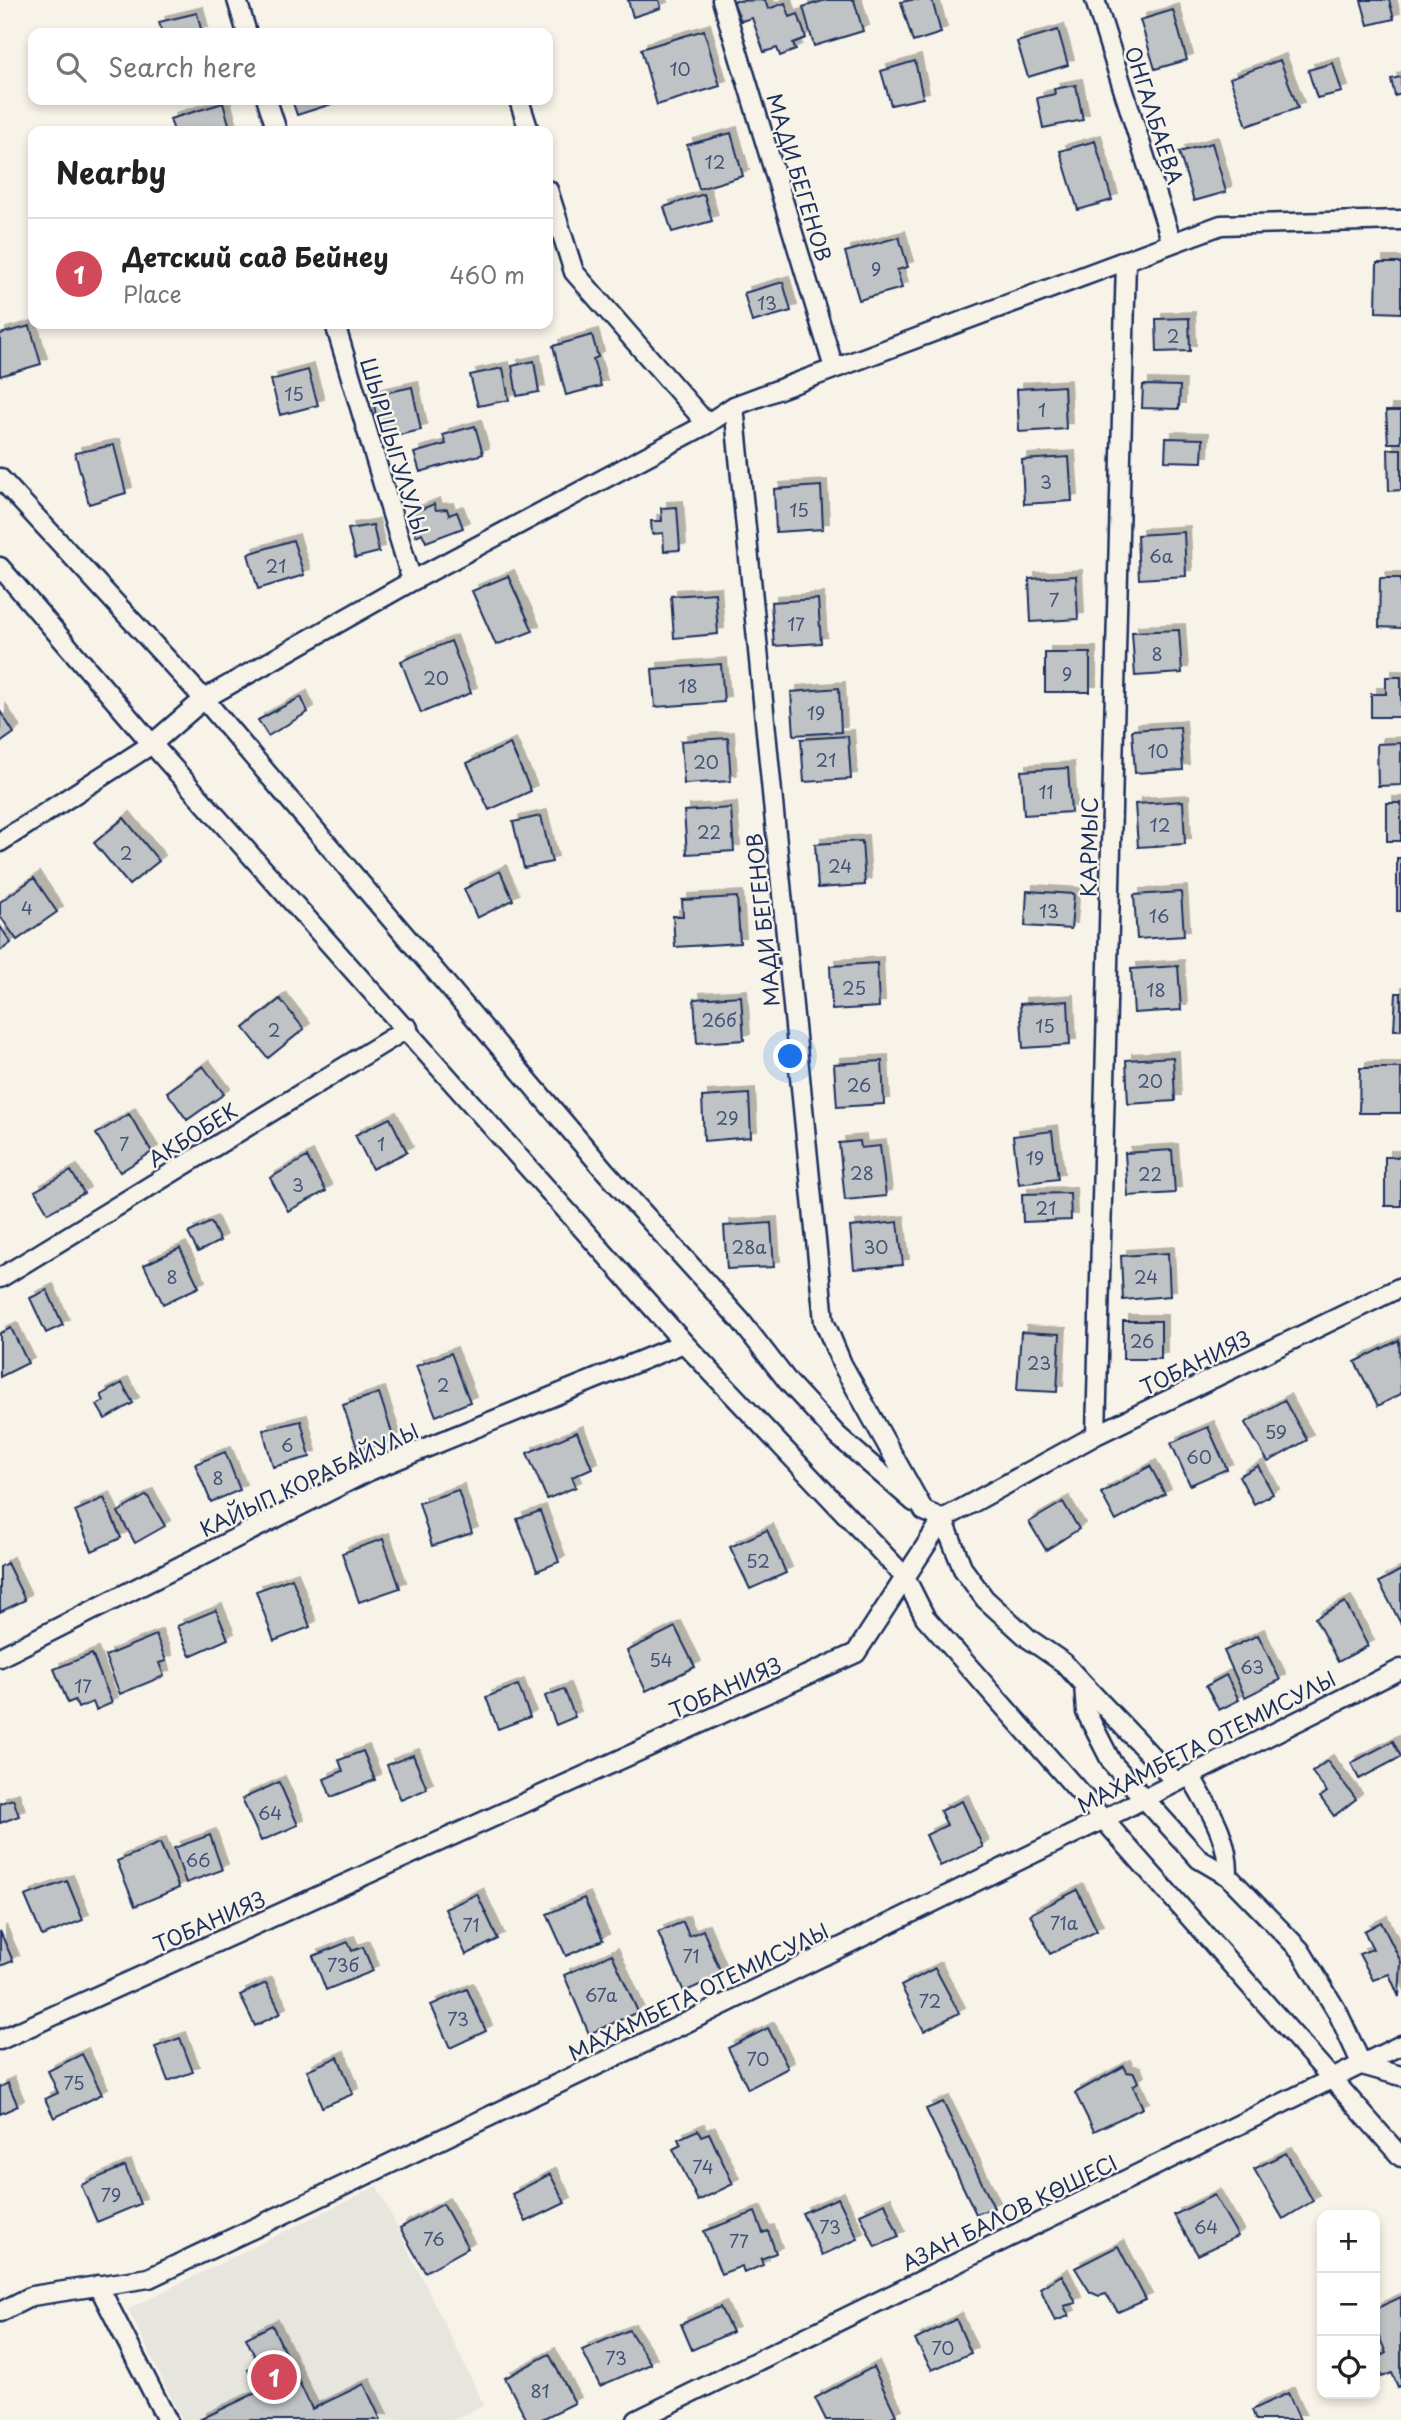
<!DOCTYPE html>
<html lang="en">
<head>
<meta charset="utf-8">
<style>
  body { margin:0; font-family:"Playpen Sans",sans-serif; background:#f2f2f2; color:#222 }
  .controls { position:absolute; right:21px; bottom:21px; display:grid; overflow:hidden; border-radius:14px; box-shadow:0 4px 10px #0003 }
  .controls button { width:63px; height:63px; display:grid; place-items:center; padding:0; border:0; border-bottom:2px solid #e0e0e0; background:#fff; color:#222; font:35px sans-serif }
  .you { position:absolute; left:791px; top:1057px; width:24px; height:24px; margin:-18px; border:5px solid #fff; border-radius:50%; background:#1a73e8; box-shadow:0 0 0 10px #1a73e833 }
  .badge { display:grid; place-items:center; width:46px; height:46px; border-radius:50%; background:#d1495b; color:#fff; font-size:23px; font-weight:700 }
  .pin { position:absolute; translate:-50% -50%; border:4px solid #fff; box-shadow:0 2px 7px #0006 }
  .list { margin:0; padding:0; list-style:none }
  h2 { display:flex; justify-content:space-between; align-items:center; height:91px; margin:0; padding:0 28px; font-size:30px }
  h2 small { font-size:23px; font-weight:400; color:#767676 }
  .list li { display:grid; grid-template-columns:46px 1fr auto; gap:21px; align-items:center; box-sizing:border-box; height:112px; padding:0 28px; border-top:2px solid #e0e0e0 }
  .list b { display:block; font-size:26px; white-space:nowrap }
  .list p { margin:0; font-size:23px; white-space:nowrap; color:#767676 }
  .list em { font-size:23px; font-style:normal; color:#767676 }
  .icon { flex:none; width:38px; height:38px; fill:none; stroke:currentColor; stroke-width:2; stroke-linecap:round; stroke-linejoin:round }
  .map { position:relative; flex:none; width:1401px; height:2420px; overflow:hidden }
  .search { position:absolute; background:#fff; box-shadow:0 4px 10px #0003; left:28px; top:28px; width:525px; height:77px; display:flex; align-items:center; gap:18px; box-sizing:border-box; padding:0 24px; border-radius:14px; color:#767676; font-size:26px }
  .panel { position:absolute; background:#fff; box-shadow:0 4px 10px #0003; left:28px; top:126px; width:525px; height:203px; border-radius:14px }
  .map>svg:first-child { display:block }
  .built { fill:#e6e5de }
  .building { fill:#c0c3c5; stroke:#1b2f5e; stroke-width:2; filter:url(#shadow) }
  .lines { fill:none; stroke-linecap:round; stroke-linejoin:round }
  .street-casing { stroke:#1b2f5e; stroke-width:23 }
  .street { stroke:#f7f3e8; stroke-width:18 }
  .labels { text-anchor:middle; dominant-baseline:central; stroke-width:5; stroke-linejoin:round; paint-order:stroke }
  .number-label { font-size:18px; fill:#445478 }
  .street-label { font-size:21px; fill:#1b2f5e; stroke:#f7f3e8 }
</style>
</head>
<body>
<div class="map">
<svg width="1401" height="2420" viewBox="0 0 1401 2420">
  <defs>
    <filter id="shadow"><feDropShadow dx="6" dy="-6" stdDeviation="0" flood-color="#0004"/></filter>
  </defs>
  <rect width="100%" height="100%" fill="#f7f3e8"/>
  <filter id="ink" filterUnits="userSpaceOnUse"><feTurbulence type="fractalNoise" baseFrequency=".0143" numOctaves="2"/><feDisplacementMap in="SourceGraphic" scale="14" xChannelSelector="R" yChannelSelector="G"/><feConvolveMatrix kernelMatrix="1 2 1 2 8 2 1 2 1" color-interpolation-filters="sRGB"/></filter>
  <g filter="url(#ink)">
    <path class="built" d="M377,2186L484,2405L454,2420H182L128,2309Z"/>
    <path class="building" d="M628,0H659L661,8L633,17Z
      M765,0L768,9L785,3L790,17L798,14L806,38L793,43L796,50L780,56L777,48L764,52L752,18L741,21L733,1Z
      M826,0H854L863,31L814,46L803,7Z
      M911,0H932L941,33L913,42L901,2Z
      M1361,0H1389L1394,19L1368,25Z
      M1173,10L1187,60L1155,69L1140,20Z
      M197,13L202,33H162L159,22Z
      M704,30L720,86L657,105L641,49Z
      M1058,30L1068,65L1028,77L1017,42Z
      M1280,60L1298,108L1247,126L1230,78Z
      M915,61L923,98L891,105L881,71Z
      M1333,63L1342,92L1317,98L1308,70Z
      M1401,77V94L1395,96L1391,79Z
      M1076,85L1083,120L1043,128L1037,98L1055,94L1054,89Z
      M292,100H341V101L297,115Z
      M223,103L231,131H174L170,119Z
      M731,133L743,176L699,189L687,145Z
      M1095,141L1112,200L1078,210L1060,151Z
      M1212,143L1226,192L1194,201L1179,152Z
      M704,194L712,221L672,232L664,207Z
      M899,237L908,267L897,270L902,288L859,300L845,252Z
      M1377,263H1401V313L1376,312Z
      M783,282L791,311L752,322L744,293Z
      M1189,318L1190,351L1157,352L1156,319Z
      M30,326L41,364L0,376V334Z
      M592,335L598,357L593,359L601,386L566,395L553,346Z
      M534,361L539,392L517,396L512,366Z
      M503,368L509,400L478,406L470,375Z
      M308,370L318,405L280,415L271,380Z
      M1143,385L1180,386L1179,409L1142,408Z
      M1064,386L1066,429L1019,432L1017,389Z
      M412,387L421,430L381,439L372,396Z
      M1386,411H1401V443H1388Z
      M475,426L483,454L420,472L414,453L446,444L443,435Z
      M1166,438L1203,439L1202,462L1165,461Z
      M114,445L126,493L89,504L75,453Z
      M1388,449H1401V490L1389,491Z
      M1069,457L1072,501L1024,504L1022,460Z
      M821,486L823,529L776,532L774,489Z
      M434,504L436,510L447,509L449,515L457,512L463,528L426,542L422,533L416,536L413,526L419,524L414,512Z
      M677,507L680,550L664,551L663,533L652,534L651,521H662L661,508Z
      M373,525L379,552L355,558L348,529Z
      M1184,532L1186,576L1139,579L1137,535Z
      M293,540L304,575L258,589L248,554Z
      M508,576L533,631L496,645L472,591Z
      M1076,576L1078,619L1031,622L1029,579Z
      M1380,578H1401V628L1379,627Z
      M715,593L718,634L674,638L671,596Z
      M818,599L821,643L774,646L771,602Z
      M1179,630L1182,673L1135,676L1132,632Z
      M451,641L471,693L421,713L401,661Z
      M1045,653H1090V692H1045Z
      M721,664L724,702L655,707L652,669Z
      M1386,677H1401V717H1371V694H1386Z
      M839,688L841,732L794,735L791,692Z
      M301,697L308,712L268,736L258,720Z
      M0,711L14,733L0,743Z
      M1180,727L1183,770L1135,773L1132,730Z
      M848,736L851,779L804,782L801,739Z
      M728,738L731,781L684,784L681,741Z
      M1401,743V785L1378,786L1377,744Z
      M510,744L531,791L489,810L467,763Z
      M1068,768L1071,812L1024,815L1021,771Z
      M1183,801L1185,844L1138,847L1135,804Z
      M1387,803H1401V841H1387Z
      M731,808L734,851L687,854L684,811Z
      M541,816L552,862L524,868L513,822Z
      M124,818L159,861L129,885L94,843Z
      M862,841L865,885L818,888L815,844Z
      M1397,858H1401V911H1397Z
      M500,871L513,900L477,918L464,889Z
      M34,878L57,912L17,940L0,916V902Z
      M1027,891L1074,894L1071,929L1025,926Z
      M1181,892L1184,936L1137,939L1134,895Z
      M737,897L740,943L675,947L673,916H683L682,900Z
      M0,926L11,943L0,951Z
      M877,963L879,1007L832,1010L830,966Z
      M1178,966L1181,1010L1134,1013L1131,969Z
      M1396,993H1401V1030H1394Z
      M741,996L744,1040L697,1043L694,999Z
      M280,999L304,1029L268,1058L244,1028Z
      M1068,1001L1070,1045L1023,1048L1020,1004Z
      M1173,1057L1175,1101L1128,1104L1126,1060Z
      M882,1061L884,1104L837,1107L834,1064Z
      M203,1066L224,1094L187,1120L167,1092Z
      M1360,1068H1401V1113H1359Z
      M749,1094L751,1137L704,1141L702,1097Z
      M129,1114L152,1152L120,1172L96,1134Z
      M390,1118L407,1152L372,1169L355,1135Z
      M1052,1131L1058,1179L1019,1184L1013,1136Z
      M860,1141L861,1148L880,1146L886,1196L845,1200L839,1143Z
      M1172,1150L1175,1193L1128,1196L1125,1153Z
      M307,1157L326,1191L288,1211L270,1178Z
      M1385,1157H1401V1206H1385Z
      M71,1171L84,1193L48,1213L35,1191Z
      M1070,1193L1071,1220L1023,1222L1022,1194Z
      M211,1222L220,1241L198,1252L188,1233Z
      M898,1222L903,1265L854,1269L850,1227Z
      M771,1223L774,1267L727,1269L724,1226Z
      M180,1248L199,1287L163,1304L144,1265Z
      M1168,1253L1170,1296L1123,1300L1121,1256Z
      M47,1290L63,1325L46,1333L30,1298Z
      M1123,1321H1161V1359H1123Z
      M11,1328L28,1363L0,1377V1333Z
      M1021,1332L1060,1334L1057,1392L1017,1390Z
      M1399,1340L1401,1394L1378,1406L1355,1362Z
      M451,1353L470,1402L436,1416L416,1366Z
      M122,1383L133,1403L105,1419L97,1405L104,1401L101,1395Z
      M379,1393L394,1439L358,1451L343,1405Z
      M1284,1400L1307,1440L1268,1462L1245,1423Z
      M301,1421L310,1457L273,1467L263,1430Z
      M1208,1427L1227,1469L1190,1485L1171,1443Z
      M577,1432L592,1468L572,1477L576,1487L547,1499L527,1453Z
      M225,1452L240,1490L211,1502L195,1464Z
      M1150,1466L1165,1494L1116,1521L1101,1493Z
      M1258,1466L1273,1494L1254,1504L1239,1476Z
      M458,1490L472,1533L432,1546L419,1503Z
      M147,1495L165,1526L135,1543L118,1512Z
      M104,1498L121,1538L92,1551L75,1511Z
      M1063,1502L1079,1529L1046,1550L1029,1522Z
      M540,1511L559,1562L537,1571L517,1519Z
      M767,1530L786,1573L750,1589L730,1547Z
      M383,1539L400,1588L359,1602L342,1553Z
      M7,1563L25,1600L0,1612V1567Z
      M1401,1570V1624L1379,1582Z
      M292,1578L310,1627L274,1641L256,1591Z
      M1345,1602L1368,1646L1338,1662L1315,1618Z
      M216,1610L228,1639L190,1656L177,1626Z
      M675,1627L695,1667L646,1691L627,1651Z
      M156,1635L166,1661L159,1663L164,1676L120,1694L105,1656Z
      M1258,1635L1280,1680L1245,1697L1224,1651Z
      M92,1654L112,1703L96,1710L93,1702L78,1708L75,1700L68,1703L54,1669Z
      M1226,1675L1239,1700L1219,1710L1206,1686Z
      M518,1685L530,1717L498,1729L486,1697Z
      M564,1689L575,1717L556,1725L545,1696Z
      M1393,1741L1401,1757L1359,1779L1351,1763Z
      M363,1751L375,1780L331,1797L324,1779L343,1771L339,1760Z
      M413,1755L427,1789L401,1800L387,1765Z
      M1327,1761L1356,1799L1334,1816L1320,1797L1327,1792L1312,1772Z
      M279,1782L298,1825L261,1841L242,1799Z
      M13,1799L19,1816L0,1823V1803Z
      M962,1801L983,1847L940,1866L926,1835L947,1825L940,1811Z
      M210,1835L222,1870L186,1883L174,1848Z
      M160,1843L179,1888L135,1906L117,1861Z
      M67,1881L83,1920L42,1936L25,1896Z
      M1077,1890L1097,1931L1050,1954L1030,1914Z
      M477,1894L498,1939L466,1955L445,1909Z
      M584,1898L603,1940L566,1956L547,1914Z
      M683,1922L689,1936L703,1930L722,1975L684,1992L658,1932Z
      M1381,1922L1401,1962L1399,1997L1389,1974L1373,1980L1359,1954L1373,1949L1364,1931Z
      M0,1931L13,1961L0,1966Z
      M348,1942L352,1951L363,1947L373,1971L326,1990L313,1956Z
      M612,1954L638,2012L589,2034L564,1975Z
      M935,1968L959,2013L924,2031L901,1986Z
      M266,1983L281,2013L255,2026L240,1995Z
      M467,1989L486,2031L450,2048L431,2005Z
      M768,2028L788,2068L748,2089L728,2048Z
      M180,2038L193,2072L168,2081L155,2047Z
      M82,2054L102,2094L54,2118L45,2099L58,2093L48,2071Z
      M338,2057L353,2094L322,2107L307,2070Z
      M1124,2066L1127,2072L1134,2073L1138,2082L1133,2086L1143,2108L1094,2131L1075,2093Z
      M8,2083L18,2106L0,2114V2087Z
      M943,2102L994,2208L976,2214L926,2109Z
      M698,2130L701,2136L709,2133L733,2184L698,2201L673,2149L681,2145L678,2139Z
      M1286,2153L1313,2201L1283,2219L1254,2169Z
      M125,2166L140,2204L97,2222L81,2185Z
      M550,2174L565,2203L526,2222L512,2194Z
      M1214,2195L1238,2236L1198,2255L1174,2215Z
      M838,2198L858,2239L822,2255L802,2213Z
      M885,2203L899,2237L875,2247L860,2214Z
      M443,2204L468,2248L425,2272L400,2228Z
      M755,2212L763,2233L768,2231L776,2253L761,2259L763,2265L744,2273L742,2266L721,2274L704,2231Z
      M1118,2246L1146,2300L1118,2312L1106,2294L1099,2296L1090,2292L1075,2268Z
      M1062,2275L1076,2303L1064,2306L1069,2316L1055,2321L1040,2288Z
      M1401,2297V2385L1398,2387L1392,2373L1382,2377L1375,2359L1386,2353L1375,2327V2309Z
      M720,2307L732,2332L692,2350L681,2324Z
      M956,2319L971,2353L932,2370L915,2340Z
      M272,2325L312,2409L364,2384L381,2420H199L258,2392L248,2370L259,2365L246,2338Z
      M629,2330L651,2364L600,2386L582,2350Z
      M549,2354L575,2403L540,2420H527L505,2378Z
      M873,2367L896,2415L885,2420H826L815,2398Z
      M1288,2393L1300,2420H1256L1252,2410Z"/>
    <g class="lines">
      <defs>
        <path id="street" d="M237,0L247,33
          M722,0L834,368
          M1095,0L1172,243
          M267,100L277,131
          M519,100L529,131
          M548,190L574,272L707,424
          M335,324L412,581
          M734,406L824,1321L842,1364L924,1511L943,1519L963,1569L985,1599L1029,1639L1064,1663L1084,1685L1086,1712L1112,1763L1199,1859L1228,1876L1300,1950L1338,2013L1362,2065L1401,2076
          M0,478L204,699L412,581L707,424L734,406L1221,225L1401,220
          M0,567L152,744L684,1343L905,1577L925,1617L1401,2157
          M0,842L152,744L204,699L606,1172L740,1320L789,1383L838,1436L914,1502
          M0,1278L408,1028
          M1096,1435L1126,260
          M0,1657L369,1471L684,1343
          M1084,1685L1176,1782
          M1190,1775C1209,1809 1229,1837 1228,1876
          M0,2040L856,1653L943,1519L1096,1435L1401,1287
          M98,2285L167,2420
          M0,2312L32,2296L149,2278L671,2030L1102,1820L1401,1669
          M637,2420L1401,2045"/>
      </defs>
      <use href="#street" class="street-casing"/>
      <use href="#street" class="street"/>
    </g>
  </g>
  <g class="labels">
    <g class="number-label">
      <text x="680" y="68">10</text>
      <text x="715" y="161">12</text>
      <text x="876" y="268">9</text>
      <text x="767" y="302">13</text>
      <text x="1173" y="335">2</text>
      <text x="294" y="393">15</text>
      <text x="1042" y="409">1</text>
      <text x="1046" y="481">3</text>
      <text x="799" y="509">15</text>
      <text x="1161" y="555">6а</text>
      <text x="276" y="565">21</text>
      <text x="1054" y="599">7</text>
      <text x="796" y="623">17</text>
      <text x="1157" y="653">8</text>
      <text x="1067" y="673">9</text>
      <text x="436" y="677">20</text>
      <text x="688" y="685">18</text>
      <text x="816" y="712">19</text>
      <text x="1158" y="750">10</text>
      <text x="826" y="759">21</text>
      <text x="706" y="761">20</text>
      <text x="1046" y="791">11</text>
      <text x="1160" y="824">12</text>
      <text x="709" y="831">22</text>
      <text x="126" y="852">2</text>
      <text x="840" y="865">24</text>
      <text x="27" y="907">4</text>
      <text x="1049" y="910">13</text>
      <text x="1159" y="915">16</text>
      <text x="854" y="987">25</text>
      <text x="1156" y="989">18</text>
      <text x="719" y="1019">26б</text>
      <text x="1045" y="1025">15</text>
      <text x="274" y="1029">2</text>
      <text x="1150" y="1080">20</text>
      <text x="859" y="1084">26</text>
      <text x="727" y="1117">29</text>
      <text x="124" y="1143">7</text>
      <text x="381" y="1143">1</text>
      <text x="1035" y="1157">19</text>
      <text x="862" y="1172">28</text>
      <text x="1150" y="1173">22</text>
      <text x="298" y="1184">3</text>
      <text x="1046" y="1207">21</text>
      <text x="749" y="1246">28а</text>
      <text x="876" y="1246">30</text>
      <text x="172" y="1276">8</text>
      <text x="1146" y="1276">24</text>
      <text x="1142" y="1340">26</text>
      <text x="1039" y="1362">23</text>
      <text x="443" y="1384">2</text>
      <text x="1276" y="1431">59</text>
      <text x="287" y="1444">6</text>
      <text x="1199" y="1456">60</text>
      <text x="218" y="1477">8</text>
      <text x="758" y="1560">52</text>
      <text x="661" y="1659">54</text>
      <text x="1252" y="1666">63</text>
      <text x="83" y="1685">17</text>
      <text x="270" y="1812">64</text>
      <text x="198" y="1859">66</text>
      <text x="1064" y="1922">71а</text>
      <text x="471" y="1924">71</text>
      <text x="691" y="1955">71</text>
      <text x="343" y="1964">73б</text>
      <text x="601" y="1994">67а</text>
      <text x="930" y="2000">72</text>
      <text x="458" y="2018">73</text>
      <text x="758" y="2058">70</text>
      <text x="74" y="2082">75</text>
      <text x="703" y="2166">74</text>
      <text x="111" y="2194">79</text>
      <text x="830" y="2226">73</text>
      <text x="1206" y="2226">64</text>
      <text x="434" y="2238">76</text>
      <text x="739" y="2240">77</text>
      <text x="943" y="2347">70</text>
      <text x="616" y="2357">73</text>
      <text x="540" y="2390">81</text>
    </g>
    <g class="street-label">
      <text transform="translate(1155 115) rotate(72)">ОНГАЛБАЕВА</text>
      <text transform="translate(800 177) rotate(73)">МАДИ БЕГЕНОВ</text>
      <text transform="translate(395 446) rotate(73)">ШЫРШЫГУЛУЛЫ</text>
      <text transform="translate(1088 847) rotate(-89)">КАРМЫС</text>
      <text transform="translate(762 920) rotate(-96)">МАДИ БЕГЕНОВ</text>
      <text transform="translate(192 1134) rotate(-32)">АКБОБЕК</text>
      <text transform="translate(1195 1362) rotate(-26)">ТОБАНИЯЗ</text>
      <text transform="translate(309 1479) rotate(-25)">КАЙЫП КОРАБАЙУЛЫ</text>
      <text transform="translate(725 1687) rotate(-24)">ТОБАНИЯЗ</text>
      <text transform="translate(1206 1741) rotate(-27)">МАХАМБЕТА ОТЕМИСУЛЫ</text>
      <text transform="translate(209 1921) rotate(-24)">ТОБАНИЯЗ</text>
      <text transform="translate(698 1991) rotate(-26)">МАХАМБЕТА ОТЕМИСУЛЫ</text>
      <text transform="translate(1009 2212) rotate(-26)">АЗАН БАЛОВ КӨШЕСІ</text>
    </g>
  </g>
</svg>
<div class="controls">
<button>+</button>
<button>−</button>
<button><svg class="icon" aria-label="locate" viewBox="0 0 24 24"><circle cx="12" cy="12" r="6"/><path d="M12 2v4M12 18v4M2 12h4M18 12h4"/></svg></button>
</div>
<div class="you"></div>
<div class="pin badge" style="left:274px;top:2377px">1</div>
<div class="search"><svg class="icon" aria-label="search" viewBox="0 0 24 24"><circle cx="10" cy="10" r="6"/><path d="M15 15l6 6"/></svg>Search here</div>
<section class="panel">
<h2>Nearby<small></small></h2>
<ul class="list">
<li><span class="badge">1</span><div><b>Детский сад Бейнеу</b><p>Place</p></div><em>460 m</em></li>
</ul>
</section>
</div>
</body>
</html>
